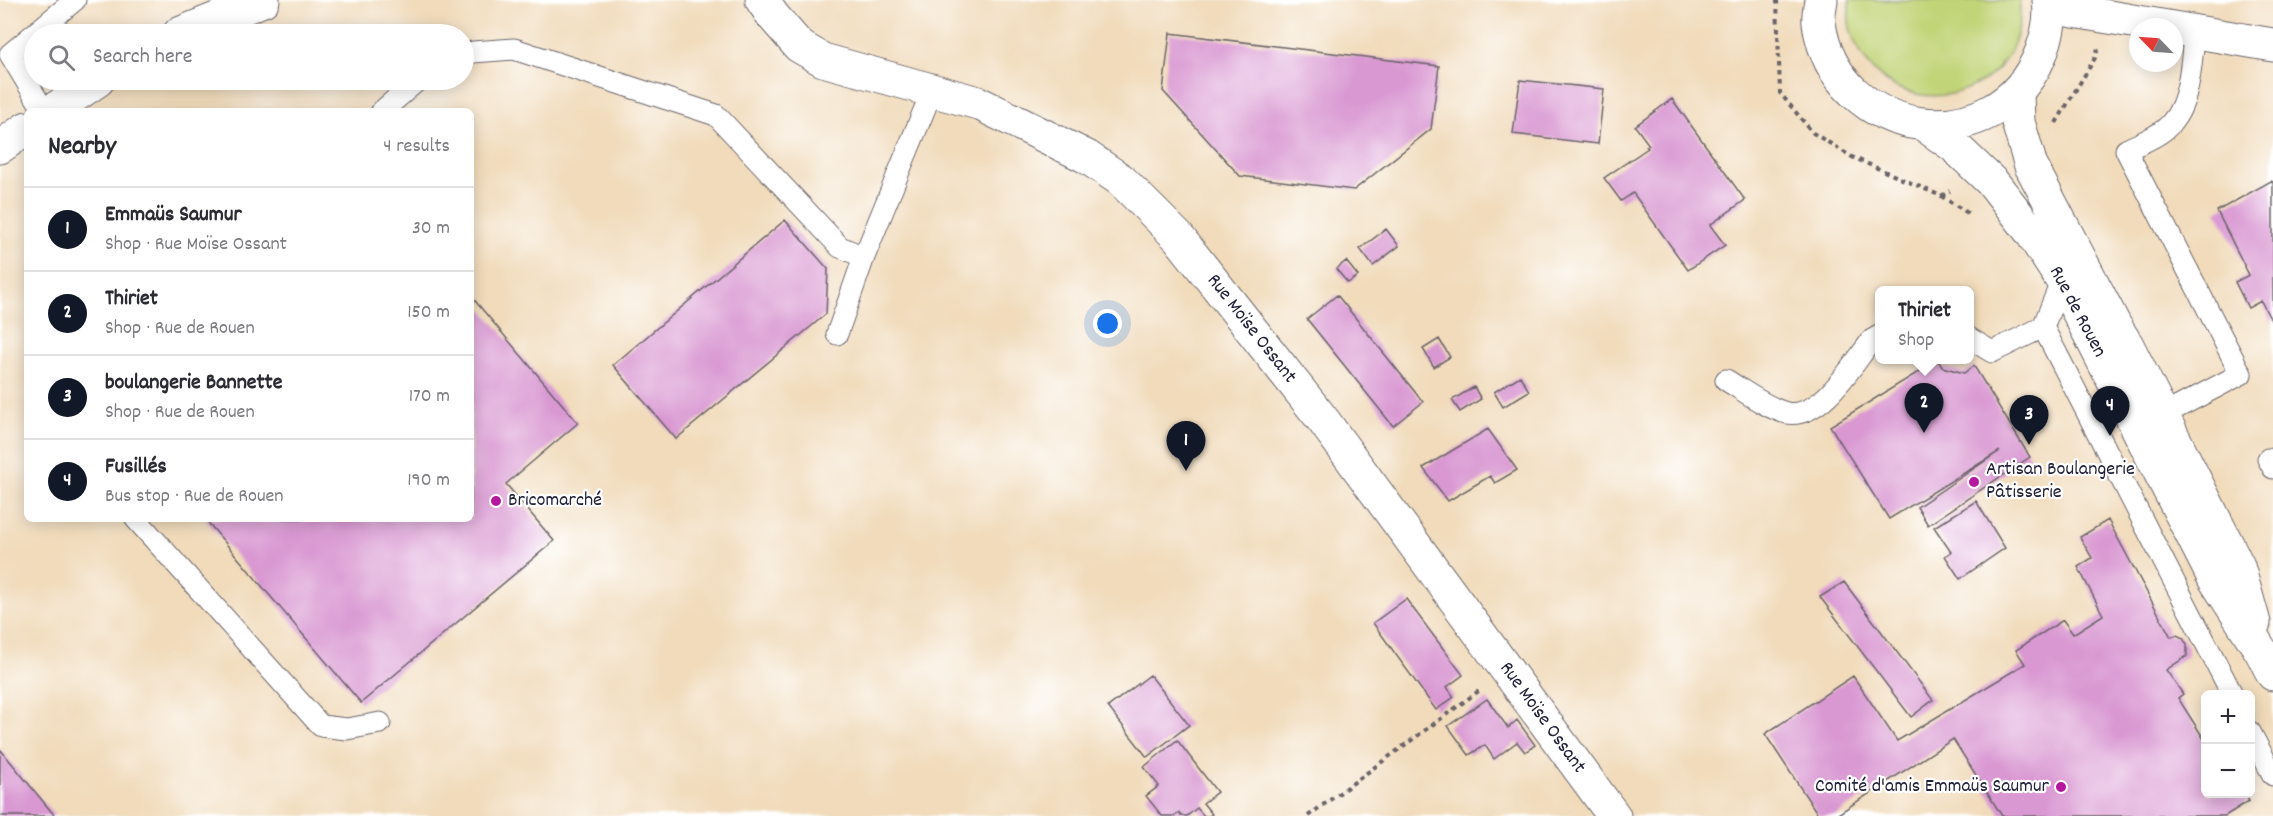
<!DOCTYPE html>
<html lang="en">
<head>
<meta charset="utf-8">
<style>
  body { margin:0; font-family:Dekko,sans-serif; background:#f7f7f7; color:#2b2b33 }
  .controls { position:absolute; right:18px; bottom:18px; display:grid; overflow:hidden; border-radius:9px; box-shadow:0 3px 15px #0003 }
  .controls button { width:54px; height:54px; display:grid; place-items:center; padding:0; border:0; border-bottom:2px solid #e1e1e2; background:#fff; color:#2b2b33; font:30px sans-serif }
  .compass { position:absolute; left:2129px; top:18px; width:54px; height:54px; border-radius:50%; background:#fff; box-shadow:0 3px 15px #0003; rotate:295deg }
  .you { position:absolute; left:1108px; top:324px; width:21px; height:21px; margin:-15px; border:4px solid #fff; border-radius:50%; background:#1a73e8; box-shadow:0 0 0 9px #1a73e833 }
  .badge { display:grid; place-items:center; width:39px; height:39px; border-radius:50%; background:#111827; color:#fff; font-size:20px; font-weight:700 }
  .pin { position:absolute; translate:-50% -50px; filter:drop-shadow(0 2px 3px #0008) }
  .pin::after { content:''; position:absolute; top:32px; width:21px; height:18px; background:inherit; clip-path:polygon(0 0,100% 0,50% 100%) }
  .popup { position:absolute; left:1875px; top:286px; width:99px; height:78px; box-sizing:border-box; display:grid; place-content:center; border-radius:9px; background:#fff; filter:drop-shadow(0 2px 4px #0005); font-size:20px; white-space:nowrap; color:#7c7c81 }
  .popup b { font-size:22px; color:#2b2b33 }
  .popup::after { content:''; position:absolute; left:50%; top:100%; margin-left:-12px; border:12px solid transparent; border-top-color:#fff }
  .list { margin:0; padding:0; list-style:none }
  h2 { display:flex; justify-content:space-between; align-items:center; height:78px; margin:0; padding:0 24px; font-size:26px }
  h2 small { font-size:20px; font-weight:400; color:#7c7c81 }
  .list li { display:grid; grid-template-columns:39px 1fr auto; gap:18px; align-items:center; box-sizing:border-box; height:84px; padding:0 24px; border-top:2px solid #e1e1e2 }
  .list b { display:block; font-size:22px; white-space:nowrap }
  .list p { margin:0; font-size:20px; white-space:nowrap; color:#7c7c81 }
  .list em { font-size:20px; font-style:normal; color:#7c7c81 }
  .icon { flex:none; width:33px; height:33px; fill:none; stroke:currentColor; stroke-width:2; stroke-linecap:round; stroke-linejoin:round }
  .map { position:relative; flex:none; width:2273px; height:816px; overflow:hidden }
  .search { position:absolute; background:#fff; box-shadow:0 3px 15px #0003; left:24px; top:24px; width:450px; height:66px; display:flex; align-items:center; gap:15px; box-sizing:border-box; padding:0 21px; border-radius:33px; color:#7c7c81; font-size:22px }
  .panel { position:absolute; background:#fff; box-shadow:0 3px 15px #0003; left:24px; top:108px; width:450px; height:414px; border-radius:9px }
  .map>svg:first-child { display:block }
  .green { fill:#c1d477; stroke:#727b59; stroke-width:1.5 }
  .building { fill:#d998d2 }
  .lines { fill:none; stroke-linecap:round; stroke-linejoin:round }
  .service-casing { stroke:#6a6368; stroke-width:23 }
  .minor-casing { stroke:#6a6368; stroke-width:35 }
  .tertiary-casing { stroke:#6a6368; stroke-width:35 }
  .secondary-casing { stroke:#6a6368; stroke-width:35 }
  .path { stroke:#6a6368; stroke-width:4; stroke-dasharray:4.5 4.5; stroke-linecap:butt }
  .service { stroke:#fff; stroke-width:21 }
  .minor { stroke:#fff; stroke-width:33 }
  .tertiary { stroke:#fff; stroke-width:33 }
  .secondary { stroke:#fff; stroke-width:33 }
  .poi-dot { fill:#b5179e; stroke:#fff; stroke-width:2 }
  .labels { text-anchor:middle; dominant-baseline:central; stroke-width:4.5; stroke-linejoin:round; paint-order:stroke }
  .street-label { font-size:20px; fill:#22223b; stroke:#fff }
  .poi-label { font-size:20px; fill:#22223b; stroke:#fff; text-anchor:start }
</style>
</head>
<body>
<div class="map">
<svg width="2273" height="816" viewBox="0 0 2273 816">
  <rect width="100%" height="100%" fill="#fff"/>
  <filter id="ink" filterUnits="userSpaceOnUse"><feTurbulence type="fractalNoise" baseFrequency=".0167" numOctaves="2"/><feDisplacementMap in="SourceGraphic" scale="12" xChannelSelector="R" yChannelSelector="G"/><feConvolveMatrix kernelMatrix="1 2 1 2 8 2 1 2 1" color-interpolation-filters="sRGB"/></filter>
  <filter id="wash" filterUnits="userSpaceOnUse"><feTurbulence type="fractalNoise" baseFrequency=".008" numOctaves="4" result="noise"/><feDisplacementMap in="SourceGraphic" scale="24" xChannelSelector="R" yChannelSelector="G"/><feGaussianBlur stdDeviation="1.35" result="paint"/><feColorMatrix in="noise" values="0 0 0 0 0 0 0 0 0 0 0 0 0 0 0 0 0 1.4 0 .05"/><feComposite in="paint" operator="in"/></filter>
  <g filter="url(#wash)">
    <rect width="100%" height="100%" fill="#f1dbbb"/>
    <path class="green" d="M1850,0H2019C2031,87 1917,131 1866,61C1858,50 1851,36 1849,23C1848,16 1849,7 1850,0Z"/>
    <g id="blocks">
      <path class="building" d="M1170,33L1439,66L1431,129L1354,190L1240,176L1163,91Z
        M1520,80L1604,89L1598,144L1513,134Z
        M1672,99L1745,200L1710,225L1725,245L1688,270L1633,193L1621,201L1604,178L1648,148L1646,146L1649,145L1635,126Z
        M2271,181L2273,182V324L2261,301L2248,308L2235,282L2249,275L2217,211Z
        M785,220L828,269L826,314L676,439L613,365Z
        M1386,229L1399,246L1373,266L1360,249Z
        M1346,261L1358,276L1348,283L1336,269Z
        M1337,295L1423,402L1393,426L1307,319Z
        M471,296L578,423L506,484L554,541L361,703L205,519H471Z
        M1439,339L1450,357L1434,367L1423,349Z
        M1938,360L1942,367L1964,373L1974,366L2030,457L1928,525L1917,507L2000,451L1889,519L1830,426Z
        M1520,376L1529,391L1503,407L1494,392Z
        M1474,387L1481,399L1460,412L1452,400Z
        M1488,429L1517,470L1495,483L1490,476L1448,501L1423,468Z
        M1976,501L2005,548L1960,579L1945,556L1951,552L1934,527Z
        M2108,520L2171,637L2177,635L2183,638L2187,645V656L2166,670L2183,694L2178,698L2206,742V794H2244L2249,801L2225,816H2002L1953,739L1835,816H1819L1765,734L1853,676L1897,741L2025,664L2016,650L2063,620L2073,634L2103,615L2078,567L2092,558L2080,537Z
        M1844,582L1933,700L1911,717L1820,597Z
        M1406,599L1463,675L1447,687L1454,697L1436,710L1373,623Z
        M1150,675L1189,725L1147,757L1108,707Z
        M1487,699L1508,728L1517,720L1535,745L1525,752L1517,742L1494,759L1485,745L1469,755L1448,726Z
        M1177,740L1217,792L1203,803L1212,814L1209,816H1204L1197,808L1187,816H1181L1179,813L1175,816H1162L1146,796L1159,786L1144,767Z
        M0,749L55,816H0Z"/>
    </g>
  </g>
  <g filter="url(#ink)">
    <use href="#blocks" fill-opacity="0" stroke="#6a6368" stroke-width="1.5"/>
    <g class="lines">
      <defs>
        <path id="service" d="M464,55L473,52L514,49L716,115L840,247L864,257L837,334
          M44,111L10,54L75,0
          M382,111L418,80
          M864,257L932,91
          M2062,280L2043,327L2232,694
          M1969,338L1992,352L2043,327
          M1726,380C1743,390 1768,409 1787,413C1821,419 1853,364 1872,340L1879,336
          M2151,416L2163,415L2241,374L2126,150C2138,144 2153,139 2164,130C2192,108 2190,63 2195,31
          M2268,459L2273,468
          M136,519L321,726L347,729L380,723
          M2250,732L2273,775"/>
        <path id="minor" d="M762,0L773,16L799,46L823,60L978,103L1087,157L1121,180L1178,237L1323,420L1614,816
          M2050,7L2273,45"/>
        <path id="tertiary" d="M179,34L263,0
          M52,111L98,80
          M0,147L27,128"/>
        <path id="secondary" d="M1821,0C1820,7 1818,16 1819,23C1835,140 1997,164 2041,53C2047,37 2052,18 2049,0
          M2017,92L2018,122L2031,166L2115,326L2127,345L2238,566L2254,623
          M1926,126L1954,146L1994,184L2031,232L2062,280L2214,578L2261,651L2273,674"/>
      </defs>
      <use href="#service" class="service-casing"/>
      <use href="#minor" class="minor-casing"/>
      <use href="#tertiary" class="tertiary-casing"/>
      <use href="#secondary" class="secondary-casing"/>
      <path class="path" d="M1777,0L1780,93L1813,133L1852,157L1941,196L1950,191
        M2056,123L2095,58L2098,48
        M1941,196L1971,215
        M1308,816L1480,690"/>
      <use href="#service" class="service"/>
      <use href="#minor" class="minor"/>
      <use href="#tertiary" class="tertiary"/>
      <use href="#secondary" class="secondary"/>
    </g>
  </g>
  <g class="poi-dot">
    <circle cx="1974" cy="482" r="6"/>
    <circle cx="496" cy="501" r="6"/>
    <circle cx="2061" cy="787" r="6"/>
  </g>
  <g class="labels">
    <g class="street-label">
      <text transform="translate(2077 312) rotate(62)">Rue de Rouen</text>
      <text transform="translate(1251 329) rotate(52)">Rue Moïse Ossant</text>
      <text transform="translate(1542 718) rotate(54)">Rue Moïse Ossant</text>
    </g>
    <g class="poi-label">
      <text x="1986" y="470">Artisan Boulangerie<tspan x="1986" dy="23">Pâtisserie</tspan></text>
      <text x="508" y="501">Bricomarché</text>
      <text x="2049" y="787" text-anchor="end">Comité d'amis Emmaüs Saumur</text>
    </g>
  </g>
</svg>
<div class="controls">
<button>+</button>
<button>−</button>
</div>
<svg class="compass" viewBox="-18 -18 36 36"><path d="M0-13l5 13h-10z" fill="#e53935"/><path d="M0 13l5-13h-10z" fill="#7c7c81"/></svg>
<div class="you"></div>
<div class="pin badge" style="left:1186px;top:471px">1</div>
<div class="pin badge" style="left:1924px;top:433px">2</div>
<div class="popup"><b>Thiriet</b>Shop</div>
<div class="pin badge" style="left:2029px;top:445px">3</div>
<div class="pin badge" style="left:2110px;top:436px">4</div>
<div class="search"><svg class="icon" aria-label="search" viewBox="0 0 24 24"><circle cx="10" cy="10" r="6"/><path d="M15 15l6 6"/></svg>Search here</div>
<section class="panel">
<h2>Nearby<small>4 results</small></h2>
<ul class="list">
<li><span class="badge">1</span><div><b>Emmaüs Saumur</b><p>Shop · Rue Moïse Ossant</p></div><em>30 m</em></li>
<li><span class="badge">2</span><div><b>Thiriet</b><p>Shop · Rue de Rouen</p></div><em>150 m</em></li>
<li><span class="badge">3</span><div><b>boulangerie Bannette</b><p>Shop · Rue de Rouen</p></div><em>170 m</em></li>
<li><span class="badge">4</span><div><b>Fusillés</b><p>Bus stop · Rue de Rouen</p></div><em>190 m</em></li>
</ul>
</section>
</div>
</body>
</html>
